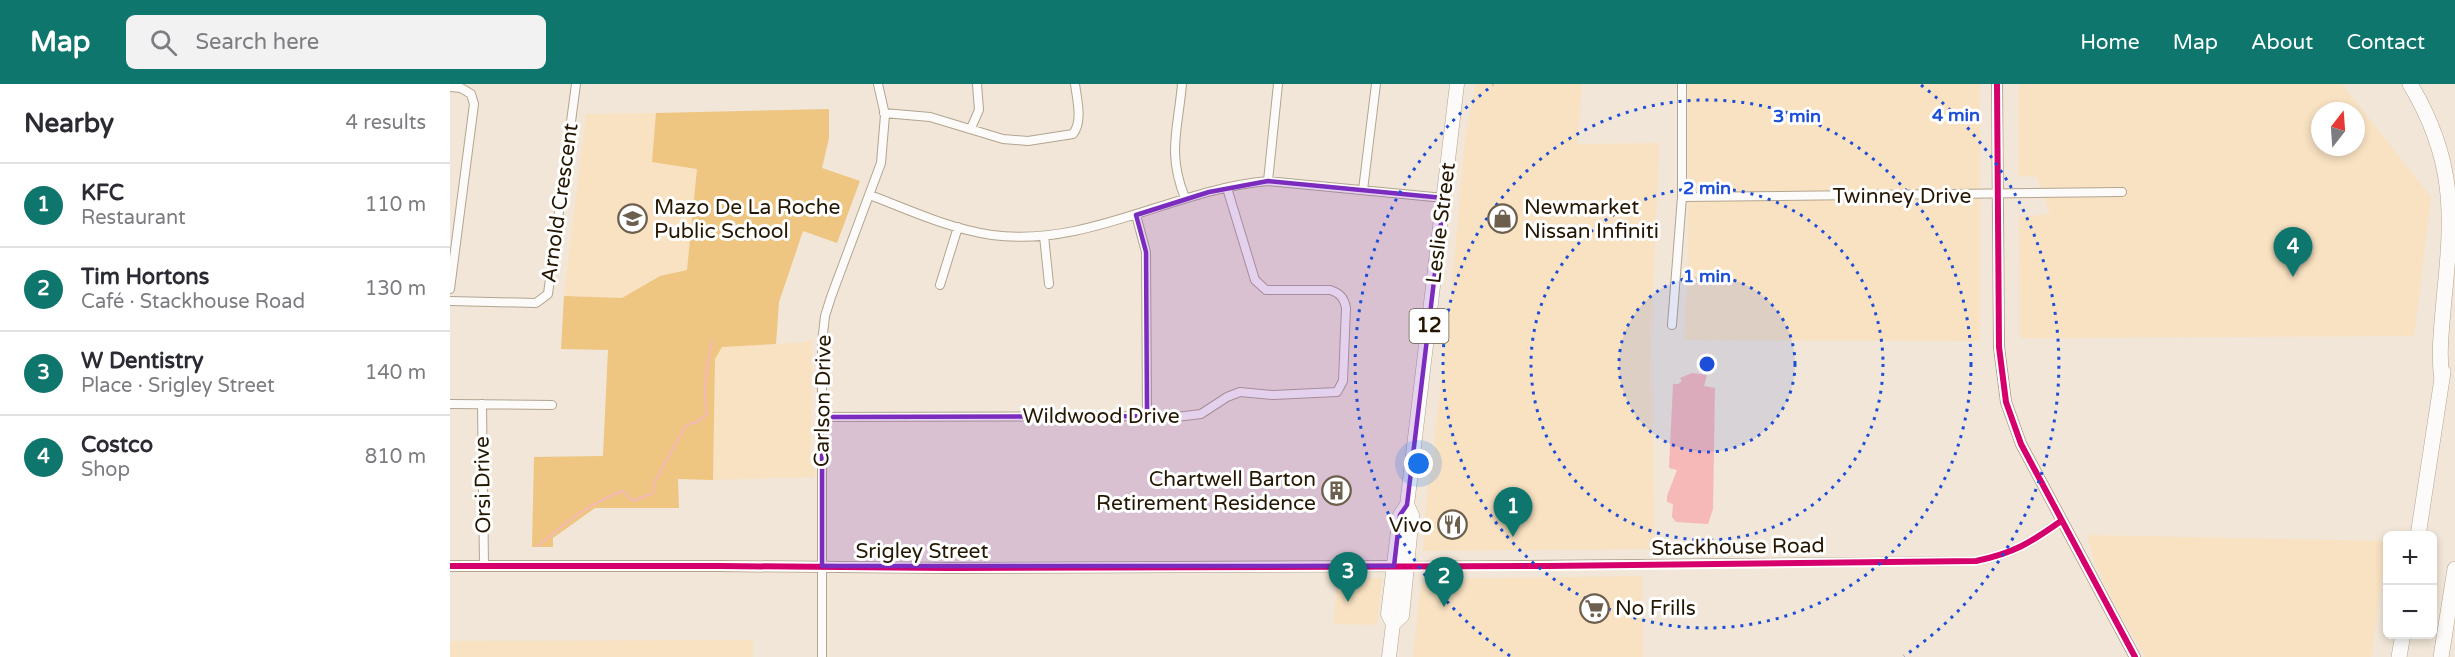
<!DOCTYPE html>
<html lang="en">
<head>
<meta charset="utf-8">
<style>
  body { margin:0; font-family:"Varela Round",sans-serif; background:#f2f2f3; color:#2b2b33 }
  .controls { position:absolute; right:18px; bottom:18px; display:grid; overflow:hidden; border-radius:9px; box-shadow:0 3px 9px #0003 }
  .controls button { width:54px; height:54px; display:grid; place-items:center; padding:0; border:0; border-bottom:2px solid #e1e1e2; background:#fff; color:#2b2b33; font:30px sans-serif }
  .compass { position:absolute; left:1861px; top:18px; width:54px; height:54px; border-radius:50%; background:#fff; box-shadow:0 3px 9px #0003; rotate:17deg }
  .you { position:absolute; left:969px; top:380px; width:21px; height:21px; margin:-15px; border:4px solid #fff; border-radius:50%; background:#1a73e8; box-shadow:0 0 0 9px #1a73e833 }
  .badge { display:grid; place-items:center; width:39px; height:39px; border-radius:50%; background:#0f766e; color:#fff; font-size:20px; font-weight:700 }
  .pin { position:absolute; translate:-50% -50px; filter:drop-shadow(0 2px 3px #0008) }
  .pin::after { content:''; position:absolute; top:32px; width:21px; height:18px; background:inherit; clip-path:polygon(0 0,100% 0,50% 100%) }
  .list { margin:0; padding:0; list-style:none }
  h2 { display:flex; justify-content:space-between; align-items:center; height:78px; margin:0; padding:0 24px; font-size:26px }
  h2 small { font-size:20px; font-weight:400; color:#7c7c81 }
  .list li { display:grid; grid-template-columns:39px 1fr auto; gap:18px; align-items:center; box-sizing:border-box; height:84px; padding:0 24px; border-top:2px solid #e1e1e2 }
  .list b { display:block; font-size:22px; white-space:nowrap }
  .list p { margin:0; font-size:20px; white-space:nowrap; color:#7c7c81 }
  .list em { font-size:20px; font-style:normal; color:#7c7c81 }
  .icon { flex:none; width:33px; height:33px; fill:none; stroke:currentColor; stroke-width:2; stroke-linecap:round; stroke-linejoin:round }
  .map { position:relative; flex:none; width:2005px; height:573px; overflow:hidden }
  header { display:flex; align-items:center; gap:36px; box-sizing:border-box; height:84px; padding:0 30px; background:#0f766e; color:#fff }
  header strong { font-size:28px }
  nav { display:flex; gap:33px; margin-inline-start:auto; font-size:21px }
  .search { width:420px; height:54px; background:#f2f2f3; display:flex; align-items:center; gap:15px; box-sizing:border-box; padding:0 21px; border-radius:9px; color:#7c7c81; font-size:22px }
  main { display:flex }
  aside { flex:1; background:#fff }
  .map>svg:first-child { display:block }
  .built { fill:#f9e2c2; fill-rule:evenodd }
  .green { fill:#eec581 }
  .water { fill:#f6b9b8 }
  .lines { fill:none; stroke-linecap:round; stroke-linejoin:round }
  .stream { stroke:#f6b9b8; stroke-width:2 }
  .minor-casing { stroke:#b2a590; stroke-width:10 }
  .tertiary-casing { stroke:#b2a590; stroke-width:12 }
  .primary-casing { stroke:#b2a590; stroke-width:15 }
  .motorway-casing { stroke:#b2a590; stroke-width:16 }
  .minor { stroke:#fdfbf9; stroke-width:8 }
  .tertiary { stroke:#fdfbf9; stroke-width:10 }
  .primary { stroke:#fdfbf9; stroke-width:14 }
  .motorway { stroke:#fdfbf9; stroke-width:15 }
  .cycleway-casing { stroke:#fff; stroke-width:10 }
  .cycleway { stroke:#d6006c; stroke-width:6 }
  .marked { fill:#7b2cbf; fill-opacity:0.2; stroke:#7b2cbf; stroke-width:4.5; stroke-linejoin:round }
  .ring { fill:none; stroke:#1d4ed8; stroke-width:3; stroke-dasharray:3 6 }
  .labels { text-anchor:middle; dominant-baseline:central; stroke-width:6; stroke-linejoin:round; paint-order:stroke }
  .shield { fill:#fff; stroke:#675d4e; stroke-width:1.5 }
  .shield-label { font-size:20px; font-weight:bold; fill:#261702 }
  .street-label { font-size:21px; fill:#261702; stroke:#fff }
  .poi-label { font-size:21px; fill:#261702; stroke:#fff; text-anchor:start }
  .centre { fill:#1d4ed8; stroke:#fff; stroke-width:3 }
  .ring-label { font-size:18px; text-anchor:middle; font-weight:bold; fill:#1d4ed8; stroke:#fff; stroke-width:6; stroke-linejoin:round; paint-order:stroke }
</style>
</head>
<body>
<header>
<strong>Map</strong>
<div class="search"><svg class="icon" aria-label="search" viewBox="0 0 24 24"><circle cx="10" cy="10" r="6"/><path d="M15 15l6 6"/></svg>Search here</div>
<nav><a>Home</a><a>Map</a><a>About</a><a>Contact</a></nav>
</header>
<main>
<aside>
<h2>Nearby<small>4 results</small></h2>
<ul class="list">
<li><span class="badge">1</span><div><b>KFC</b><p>Restaurant</p></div><em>110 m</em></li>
<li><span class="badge">2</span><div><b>Tim Hortons</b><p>Café · Stackhouse Road</p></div><em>130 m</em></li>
<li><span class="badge">3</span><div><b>W Dentistry</b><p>Place · Srigley Street</p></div><em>140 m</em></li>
<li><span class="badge">4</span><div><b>Costco</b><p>Shop</p></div><em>810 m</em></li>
</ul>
</aside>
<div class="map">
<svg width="2005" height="573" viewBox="0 0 2005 573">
  <rect width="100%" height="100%" fill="#f1e6d7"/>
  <path class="built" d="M1026,0H1132L1127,60L1209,59L1201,261L1205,465L973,467L977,408L982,379L1003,192L1015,54Z
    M1238,0H1530V257L1234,256L1238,193Z
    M1569,0H1892L1981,113L1964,252L1570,254L1569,133L1600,130L1587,93L1568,92ZM1870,27H1906V63H1870Z
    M206,29L202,78L247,84L237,186L210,192L172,214L114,212L136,30Z
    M362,254L361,379L365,386V393L263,396L265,275L272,263L357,258Z
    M1637,451L1937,457L1921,573H1695L1661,513L1644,476Z
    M1192,492L1193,573H963L971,500L976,495Z
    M932,494L927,541L884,540L887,495Z
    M303,556V573H0V557Z"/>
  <path class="green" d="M379,25V54L372,84L410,97L387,159L353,147L329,218L326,260L272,263L265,275L263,396L228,395L229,424H145L103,454V463H82L84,373L153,372L158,266L111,265L114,212L172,214L210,192L237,186L247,85L202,78L206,29Z"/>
  <path class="water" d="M1242,289L1257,291L1254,302L1265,304L1263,425L1258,440L1226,438L1222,433L1223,420L1217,418V412L1227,386L1219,384L1223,300H1228L1232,297L1230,294Z"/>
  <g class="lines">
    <path class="stream" d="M88,462C116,438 137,421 172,407L183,417L203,409L204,399L236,341L247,338L257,330C252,305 257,281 262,256"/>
    <defs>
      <path id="minor" d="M732,0C728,46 717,69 735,114
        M0,3L11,4L21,10L24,20L0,205
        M434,29L480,33L553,55L578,57L623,50C633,37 627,16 625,0
        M521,44L529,26L527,0
        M818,97L828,0
        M913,106L926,0
        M420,111C459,126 500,145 542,151C638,164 724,105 818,97L994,114
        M1232,113L1672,108
        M686,131L696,168L697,332
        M594,152L599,200
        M490,201L508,143
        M0,217L86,219L98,210L126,0
        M1222,241L1232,113V0
        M0,320L102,321
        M32,320L34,482
        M372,333L697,332L718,334L751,330L777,313L790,308L823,311L887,308L893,297L896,224C894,214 890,209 880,206H816L805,196L777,104
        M956,482L1526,477C1564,469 1580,459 1611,437
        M372,573V259L375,232L381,213L431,79L435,31L428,0"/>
      <path id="tertiary" d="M1547,0L1549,263L1556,318L1571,360L1685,573
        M0,482H270L499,484L951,482"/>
      <path id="primary" d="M943,540L952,532L962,431L957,421
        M939,573L943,540L938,530L950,431L957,421L1007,0"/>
      <path id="motorway" d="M1960,0C2005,75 2003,129 1994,215C1992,242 1988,269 1992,296
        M1968,452L1993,288
        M1949,573L1953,550
        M1991,573L2005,485"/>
    </defs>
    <use href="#minor" class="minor-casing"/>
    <use href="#tertiary" class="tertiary-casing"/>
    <use href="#primary" class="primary-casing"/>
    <use href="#motorway" class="motorway-casing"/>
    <use href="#minor" class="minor"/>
    <use href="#tertiary" class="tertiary"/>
    <use href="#primary" class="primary"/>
    <use href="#motorway" class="motorway"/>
    <defs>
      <path id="cycleway" d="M1547,0L1549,263L1556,318L1571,360L1685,573
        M0,482H270L499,484L1098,482L1526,477C1564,469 1580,459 1611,437"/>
    </defs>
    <use href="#cycleway" class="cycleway-casing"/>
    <use href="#cycleway" class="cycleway"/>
  </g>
  <path class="marked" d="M818,97L994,114L957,421L950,431L944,482H372V333L697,332L696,168L686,131L759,108Z"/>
  <circle cx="1257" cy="280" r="88" fill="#1d4ed8" fill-opacity=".12"/>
  <g class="ring">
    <circle cx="1257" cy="280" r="88"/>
    <circle cx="1257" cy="280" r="176"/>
    <circle cx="1257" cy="280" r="264"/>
    <path d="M1060 572A352 352 0 0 1 1043 1M1471 1A352 352 0 0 1 1454 572"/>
  </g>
  <defs>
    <symbol id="school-ring" viewBox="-11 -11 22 22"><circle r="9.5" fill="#fff" stroke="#6d5f4d" stroke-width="1.5"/><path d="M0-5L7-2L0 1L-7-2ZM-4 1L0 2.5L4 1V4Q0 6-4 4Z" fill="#6d5f4d"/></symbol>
    <symbol id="shop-ring" viewBox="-11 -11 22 22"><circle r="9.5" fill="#fff" stroke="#6d5f4d" stroke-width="1.5"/><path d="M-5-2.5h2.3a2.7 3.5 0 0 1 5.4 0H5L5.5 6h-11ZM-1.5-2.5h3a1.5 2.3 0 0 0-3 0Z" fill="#6d5f4d"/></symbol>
    <symbol id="building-ring" viewBox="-11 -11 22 22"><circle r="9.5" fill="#fff" stroke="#6d5f4d" stroke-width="1.5"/><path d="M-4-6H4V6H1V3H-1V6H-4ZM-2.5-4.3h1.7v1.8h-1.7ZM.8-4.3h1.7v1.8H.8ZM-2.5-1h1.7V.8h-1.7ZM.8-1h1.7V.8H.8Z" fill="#6d5f4d"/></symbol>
    <symbol id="restaurant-ring" viewBox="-11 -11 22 22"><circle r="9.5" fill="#fff" stroke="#6d5f4d" stroke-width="1.5"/><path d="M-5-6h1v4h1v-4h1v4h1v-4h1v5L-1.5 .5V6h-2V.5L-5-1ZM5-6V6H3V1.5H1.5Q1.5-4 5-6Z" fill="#6d5f4d"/></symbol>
    <symbol id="supermarket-ring" viewBox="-11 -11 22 22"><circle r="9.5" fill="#fff" stroke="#6d5f4d" stroke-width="1.5"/><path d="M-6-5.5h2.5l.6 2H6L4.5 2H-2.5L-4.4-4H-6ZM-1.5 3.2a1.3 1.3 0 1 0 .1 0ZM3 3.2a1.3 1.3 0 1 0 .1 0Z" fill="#6d5f4d"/></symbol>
  </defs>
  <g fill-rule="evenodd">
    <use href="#school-ring" x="166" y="118" width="33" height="33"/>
    <use href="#shop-ring" x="1036" y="118" width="33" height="33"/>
    <use href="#building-ring" x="870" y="390" width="33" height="33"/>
    <use href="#restaurant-ring" x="986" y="424" width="33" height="33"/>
    <use href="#supermarket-ring" x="1128" y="508" width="33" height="33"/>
  </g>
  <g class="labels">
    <rect class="shield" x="959.5" y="225" width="39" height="34" rx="4.5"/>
    <g class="shield-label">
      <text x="979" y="242">12</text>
    </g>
    <g class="street-label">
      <text x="1452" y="112">Twinney Drive</text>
      <text transform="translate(110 119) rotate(-82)">Arnold Crescent</text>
      <text transform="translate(991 139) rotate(-83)">Leslie Street</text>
      <text transform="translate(373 317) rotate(-89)">Carlson Drive</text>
      <text x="651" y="332">Wildwood Drive</text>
      <text transform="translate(33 401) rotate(-91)">Orsi Drive</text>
      <text transform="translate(1288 463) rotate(-1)">Stackhouse Road</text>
      <text x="472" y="467">Srigley Street</text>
    </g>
    <g class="poi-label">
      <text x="204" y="123">Mazo De La Roche<tspan x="204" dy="24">Public School</tspan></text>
      <text x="1074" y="123">Newmarket<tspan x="1074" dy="24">Nissan Infiniti</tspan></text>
      <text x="866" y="395" text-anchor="end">Chartwell Barton<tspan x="866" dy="24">Retirement Residence</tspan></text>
      <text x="982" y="441" text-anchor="end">Vivo</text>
      <text x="1165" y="524">No Frills</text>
    </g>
  </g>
  <circle cx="1257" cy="280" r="9" class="centre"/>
  <g class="ring-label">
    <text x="1506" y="37">4 min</text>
    <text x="1347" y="38">3 min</text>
    <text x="1257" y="110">2 min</text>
    <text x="1257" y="198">1 min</text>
  </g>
</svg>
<div class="controls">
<button>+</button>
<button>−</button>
</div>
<svg class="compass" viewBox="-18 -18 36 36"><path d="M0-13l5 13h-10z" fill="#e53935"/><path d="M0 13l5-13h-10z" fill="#7c7c81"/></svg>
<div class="you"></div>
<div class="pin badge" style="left:1063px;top:453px">1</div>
<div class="pin badge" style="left:994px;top:523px">2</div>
<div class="pin badge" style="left:898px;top:518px">3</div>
<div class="pin badge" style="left:1843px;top:193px">4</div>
</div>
</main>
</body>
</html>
